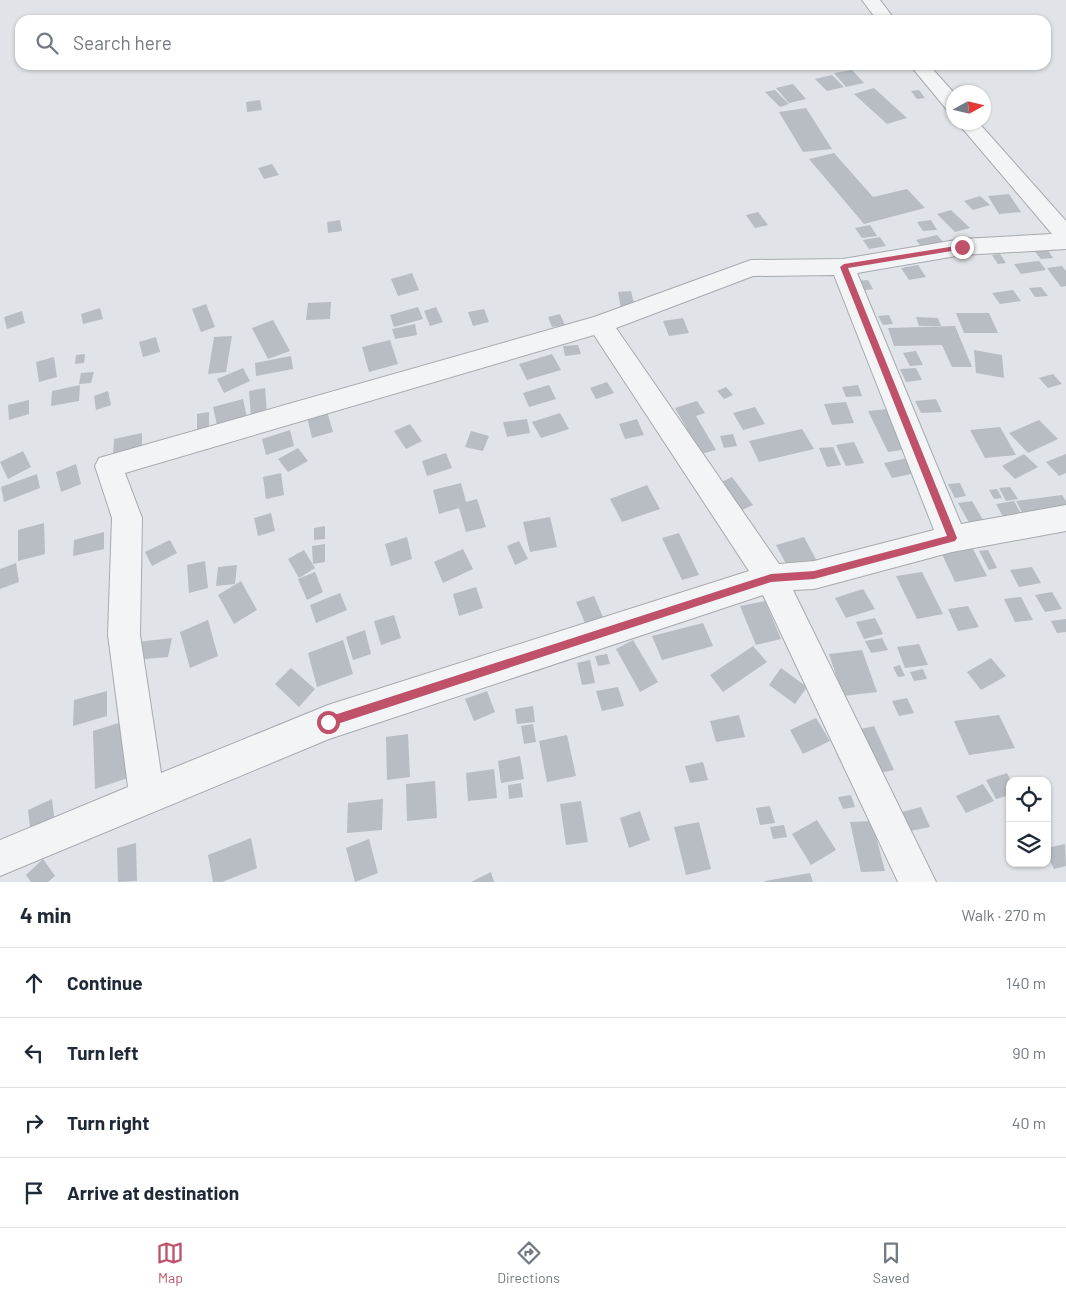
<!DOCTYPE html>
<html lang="en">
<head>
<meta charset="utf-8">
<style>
  body { margin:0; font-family:Barlow,sans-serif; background:#f6f6f7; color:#1f2937 }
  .controls { position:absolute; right:15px; bottom:15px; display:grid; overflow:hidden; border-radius:10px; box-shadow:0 1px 4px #0004 }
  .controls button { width:45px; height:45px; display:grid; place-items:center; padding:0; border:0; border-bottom:1px solid #e0e1e3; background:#fff; color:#1f2937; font:25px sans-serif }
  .compass { position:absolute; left:946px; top:85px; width:45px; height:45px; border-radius:50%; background:#fff; box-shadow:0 1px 4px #0004; rotate:82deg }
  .stop { position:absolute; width:15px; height:15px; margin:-11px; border:4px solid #bf526a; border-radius:50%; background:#fff }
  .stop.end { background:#bf526a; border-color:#fff; box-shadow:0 1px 5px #0008 }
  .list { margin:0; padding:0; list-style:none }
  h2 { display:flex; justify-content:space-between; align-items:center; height:65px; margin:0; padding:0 20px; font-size:21px }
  h2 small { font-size:16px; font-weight:400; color:#747a83 }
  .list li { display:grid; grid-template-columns:32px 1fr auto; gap:15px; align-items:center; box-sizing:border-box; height:70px; padding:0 20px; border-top:1px solid #e0e1e3 }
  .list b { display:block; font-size:19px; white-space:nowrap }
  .list em { font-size:16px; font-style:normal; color:#747a83 }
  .icon { flex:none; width:28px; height:28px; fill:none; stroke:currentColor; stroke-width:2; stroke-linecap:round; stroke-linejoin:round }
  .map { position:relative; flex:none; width:1066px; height:882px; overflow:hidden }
  .search { position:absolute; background:#fff; box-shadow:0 1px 4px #0004; left:15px; right:15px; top:15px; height:55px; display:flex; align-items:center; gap:12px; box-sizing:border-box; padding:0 18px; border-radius:15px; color:#747a83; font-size:19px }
  .sheet { height:345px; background:#fff }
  nav { display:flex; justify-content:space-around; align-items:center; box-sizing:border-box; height:70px; border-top:1px solid #e0e1e3; background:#fff; font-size:14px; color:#747a83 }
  nav a { display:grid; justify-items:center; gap:2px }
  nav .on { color:#bf526a }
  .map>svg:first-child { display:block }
  .building { fill:#b8bdc3 }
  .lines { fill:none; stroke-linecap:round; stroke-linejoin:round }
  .street-casing { stroke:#a6aab1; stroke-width:2 }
  .street { fill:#f2f4f6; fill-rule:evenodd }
  .route { fill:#bf526a }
</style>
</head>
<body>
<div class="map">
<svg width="1066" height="882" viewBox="0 0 1066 882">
  <rect width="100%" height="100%" fill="#e0e3e7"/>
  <path class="building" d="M852,70L864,83L846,87L834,73Z
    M832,75L844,87L827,91L815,79Z
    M793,84L806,99L789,103L776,88Z
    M874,88L907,118L887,124L854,94Z
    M775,90L789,104L780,107L765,92Z
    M919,90L925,98L917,99L911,91Z
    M260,100L262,110L247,112L246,102Z
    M806,108L832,149L803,152L779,112Z
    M834,153L873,197L907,189L925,208L864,224L809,159Z
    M272,164L279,175L264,179L258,168Z
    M1009,194L1021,212L999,214L988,196Z
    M980,196L990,205L973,210L964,201Z
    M951,210L970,228L955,232L937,214Z
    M758,212L768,225L755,228L746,215Z
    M340,220L342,231L328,233L327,222Z
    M931,220L937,230L923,231L917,222Z
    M870,225L877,236L862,238L855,228Z
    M937,235L946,245L924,250L916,240Z
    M880,237L886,246L869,249L863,240Z
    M1045,246L1053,258L1041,259L1032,248Z
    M1000,254L1006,263L998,264L992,255Z
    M1039,261L1046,270L1021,274L1014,264Z
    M918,265L926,277L909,280L901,268Z
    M1062,266L1066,271V286L1061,287L1047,268Z
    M412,273L419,290L398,296L391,279Z
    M868,280L873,289L862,291L857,281Z
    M1041,287L1048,296L1035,297L1029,288Z
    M1013,290L1021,301L1000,304L992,293Z
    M631,291L635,308L621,309L618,292Z
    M331,302L330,319L306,320L308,303Z
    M206,304L215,327L201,332L192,309Z
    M418,307L423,319L394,327L390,315Z
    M436,307L443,322L430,326L424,311Z
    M100,308L103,319L83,324L81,314Z
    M484,309L489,322L473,326L468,312Z
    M22,311L25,323L7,329L4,317Z
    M956,313H989L998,333H964Z
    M560,314L565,325L552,327L548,317Z
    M889,315L893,324L883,325L878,316Z
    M916,317L938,318L941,326H919Z
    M683,318L689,333L669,336L663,321Z
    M273,320L290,351L268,359L252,328Z
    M415,324L417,335L395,339L392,329Z
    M955,326L972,367H952L942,345L894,346L888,328Z
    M232,336L226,372L208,374L214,337Z
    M156,337L160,352L143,357L139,342Z
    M390,340L398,364L369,372L362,347Z
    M578,345L581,354L565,356L563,346Z
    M974,350L1002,355L1004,378L976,373Z
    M916,351L923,365L910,366L903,353Z
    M85,354L84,363L75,364L76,355Z
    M552,354L561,370L527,380L519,364Z
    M291,356L293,369L256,376L255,363Z
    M54,357L57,377L39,382L36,362Z
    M243,368L250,381L224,393L217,379Z
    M916,368L922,380L906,382L900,369Z
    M94,372L91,383L79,384L81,373Z
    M1053,374L1062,384L1048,388L1039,378Z
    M607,382L614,393L596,399L590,388Z
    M80,385L79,401L51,406L52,391Z
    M549,385L556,399L529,407L523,393Z
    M858,385L862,396L846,397L842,387Z
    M726,387L733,395L724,399L717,391Z
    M265,388L267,414L251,417L249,391Z
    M108,391L111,405L96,410L94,396Z
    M243,399L248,422L218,430L213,407Z
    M936,399L942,412L921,413L915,401Z
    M29,400V414L9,420L8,405Z
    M697,401L705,413L696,416L716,450L701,454L675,408Z
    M846,402L854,423L832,425L824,404Z
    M755,407L765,424L743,430L733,413Z
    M326,408L333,432L312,438L306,413Z
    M888,409L908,449L888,452L868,411Z
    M209,412V430L197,431V414Z
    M560,413L569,429L541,438L532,422Z
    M527,419L530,433L507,437L503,422Z
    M637,419L644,435L625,439L619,424Z
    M1039,420L1058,439L1028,453L1009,433Z
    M410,424L422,441L406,449L394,431Z
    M1000,427L1016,455L985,458L970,430Z
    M802,429L814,449L759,462L749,441Z
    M290,430L294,446L266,455L262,439Z
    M471,431L489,436L483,451L465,447Z
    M142,433V450L113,456L114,439Z
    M733,434L737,446L724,448L720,436Z
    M854,442L864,463L846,466L836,445Z
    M833,447L841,465L827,467L819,448Z
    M298,448L308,461L288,472L278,459Z
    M23,451L31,467L8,479L0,462Z
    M446,453L452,468L427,476L422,461Z
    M1024,454L1038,467L1015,479L1002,466Z
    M1066,454V473L1059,476L1046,462Z
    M908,458L916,473L892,478L884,463Z
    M76,464L81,484L61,492L56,472Z
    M281,473L284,495L266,499L263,477Z
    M37,474L40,488L4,502L1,487Z
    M732,477L753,505L738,512L717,484Z
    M461,483L466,502L477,499L486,527L466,532L459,508L439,514L433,490Z
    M960,483L966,496L955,498L948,484Z
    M647,485L660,509L622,522L610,499Z
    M1010,487L1018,499L1006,501L999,488Z
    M997,489L1002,498L994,499L989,490Z
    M1062,495L1066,501V510L1024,516L1016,501Z
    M972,501L986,525L972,528L958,503Z
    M1014,501L1023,517L1005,520L996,504Z
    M271,513L275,531L258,536L254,518Z
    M550,517L557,547L530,552L523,522Z
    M44,523L45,554L18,561V530Z
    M325,526V539L314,540V528Z
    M104,532V549L73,556L74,540Z
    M679,533L699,575L682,580L662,538Z
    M407,537L412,559L391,566L385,544Z
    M804,537L819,565L791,573L776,545Z
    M170,540L177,553L152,566L145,552Z
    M519,541L528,559L515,565L507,546Z
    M325,544V562L313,564L312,546Z
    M971,545L987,576L955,582L940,550Z
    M463,549L473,569L443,583L434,562Z
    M304,550L315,568L299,578L288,559Z
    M988,550L997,568L989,570L979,551Z
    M205,561L208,588L189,593L187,565Z
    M16,563L19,582L0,589V569Z
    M237,565L235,584L216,586L218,567Z
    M1032,567L1041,583L1019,587L1010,570Z
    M315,572L323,592L307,600L298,579Z
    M922,572L943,614L917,619L896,576Z
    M241,581L257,610L234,624L218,595Z
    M476,587L483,608L459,616L453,594Z
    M863,589L875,609L846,618L835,598Z
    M1052,592L1062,609L1045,612L1035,595Z
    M340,593L347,610L316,623L310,605Z
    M594,596L603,617L585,623L576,602Z
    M1021,597L1033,620L1015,622L1004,599Z
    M765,601L781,639L756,645L740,606Z
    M968,606L979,627L958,631L948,609Z
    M394,615L401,638L381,645L374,621Z
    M875,618L883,634L864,639L856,622Z
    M1066,619V632L1057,633L1051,621Z
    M208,620L218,656L190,668L180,632Z
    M703,623L713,646L662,660L652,636Z
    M365,630L371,654L353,660L346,637Z
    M172,638L168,657L134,660L137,642Z
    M882,638L888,650L871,653L865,641Z
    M343,640L353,674L317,687L308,653Z
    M633,640L658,682L640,692L616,649Z
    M919,644L928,665L905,668L897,647Z
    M753,646L767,662L723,692L710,675Z
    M862,650L877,692L843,696L829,654Z
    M607,654L610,664L598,666L595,656Z
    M991,658L1006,676L981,690L967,672Z
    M590,660L595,683L582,685L577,663Z
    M900,665L905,676L898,677L893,667Z
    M291,668L315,689L299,707L275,684Z
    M781,668L807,687L795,704L769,685Z
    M923,669L927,679L914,681L910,672Z
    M618,687L624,706L602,711L596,691Z
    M107,691V716L73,726L74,700Z
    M487,691L495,712L474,721L465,699Z
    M907,698L914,713L899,716L892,701Z
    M533,706L535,722L517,724L515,709Z
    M739,715L745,737L716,742L710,721Z
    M999,715L1015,748L969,755L954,721Z
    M816,718L830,741L803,754L790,730Z
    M125,721L128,778L95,789L93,731Z
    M533,724L536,742L524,744L521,726Z
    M874,726L894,770L875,774L856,730Z
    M408,734L410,777L387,780L386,737Z
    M567,735L576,776L547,782L539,741Z
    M520,756L524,779L501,783L498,761Z
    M703,762L708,780L690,783L685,766Z
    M494,769L497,798L468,801L466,773Z
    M1007,773L1011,781L1010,795L996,799L986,780Z
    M435,781L437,818L407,821L406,784Z
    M521,783L523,797L509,799L508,785Z
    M983,784L994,801L966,813L956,796Z
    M851,795L855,807L843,809L838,797Z
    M52,799L55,824L31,835L28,810Z
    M383,799L382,830L347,833L348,803Z
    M581,801L588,842L566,845L560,804Z
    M770,806L775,823L760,825L756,808Z
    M921,807L930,827L910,831L902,812Z
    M640,811L650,840L629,848L620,818Z
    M817,820L836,850L811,865L792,834Z
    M872,821L885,871L861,872L850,822Z
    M699,822L711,869L686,875L674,827Z
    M784,825L787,837L773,839L770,827Z
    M251,838L257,868L222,882H213L208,855Z
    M369,839L378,873L355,882L346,848Z
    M136,843L137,881L118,882L117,848Z
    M1065,844L1066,866L1054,869L1047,855V848Z
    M43,859L55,876L48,882H31L26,875Z
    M491,872L494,882H471Z
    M810,873L813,882H765V881Z"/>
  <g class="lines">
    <defs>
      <path id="street" d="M862,0H880L895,20H877Z
        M910,65H929L954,93V112L947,110Z
        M957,122H978L1066,221V249L962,255L857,273L961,524L1066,505V531L952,552L814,589L793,590L936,882H898L763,595L329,739L0,876V840L128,787L108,635L112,518L95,466L99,458L594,317L751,260L843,259L962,239L1052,234ZM834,275L934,530L814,561L779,564L616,328L753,276ZM594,335L749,571L328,705L161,773L140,635L142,518L125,473Z"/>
    </defs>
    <use href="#street" class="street-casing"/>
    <use href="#street" class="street"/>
  </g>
  <path class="route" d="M962,245L965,247L964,249L848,268L957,538L955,541L814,579L771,582L328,727L324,726L323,722L328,717L771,574L814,571L947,536L840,267L844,264Z"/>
</svg>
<div class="controls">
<button><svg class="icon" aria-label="locate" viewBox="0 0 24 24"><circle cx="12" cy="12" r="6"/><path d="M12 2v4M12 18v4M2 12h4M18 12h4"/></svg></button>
<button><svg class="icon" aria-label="layers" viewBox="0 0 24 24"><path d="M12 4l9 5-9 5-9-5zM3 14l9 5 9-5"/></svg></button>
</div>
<svg class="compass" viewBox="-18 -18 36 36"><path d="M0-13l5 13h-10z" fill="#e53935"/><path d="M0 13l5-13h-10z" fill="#747a83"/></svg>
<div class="stop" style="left:328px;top:722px"></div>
<div class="stop end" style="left:962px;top:247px"></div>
<div class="search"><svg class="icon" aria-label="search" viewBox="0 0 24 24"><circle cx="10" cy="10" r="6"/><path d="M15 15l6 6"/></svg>Search here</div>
</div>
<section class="sheet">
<h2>4 min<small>Walk · 270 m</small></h2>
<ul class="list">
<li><svg class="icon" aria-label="ahead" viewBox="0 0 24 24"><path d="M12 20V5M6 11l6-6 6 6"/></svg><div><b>Continue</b></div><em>140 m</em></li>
<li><svg class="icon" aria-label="left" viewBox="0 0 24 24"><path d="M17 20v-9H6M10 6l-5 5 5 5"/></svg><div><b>Turn left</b></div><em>90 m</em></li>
<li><svg class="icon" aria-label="right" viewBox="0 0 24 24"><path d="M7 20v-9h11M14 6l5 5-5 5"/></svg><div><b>Turn right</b></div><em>40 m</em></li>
<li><svg class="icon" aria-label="arrive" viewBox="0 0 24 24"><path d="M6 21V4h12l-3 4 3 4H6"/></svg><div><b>Arrive at destination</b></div></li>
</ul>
</section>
<nav>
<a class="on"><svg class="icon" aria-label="map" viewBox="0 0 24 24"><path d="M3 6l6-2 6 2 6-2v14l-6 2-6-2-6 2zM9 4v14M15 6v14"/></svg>Map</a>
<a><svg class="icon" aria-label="directions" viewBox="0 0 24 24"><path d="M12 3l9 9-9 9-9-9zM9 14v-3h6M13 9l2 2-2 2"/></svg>Directions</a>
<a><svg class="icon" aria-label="saved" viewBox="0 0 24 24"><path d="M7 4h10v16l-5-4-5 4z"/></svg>Saved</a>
</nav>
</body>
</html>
